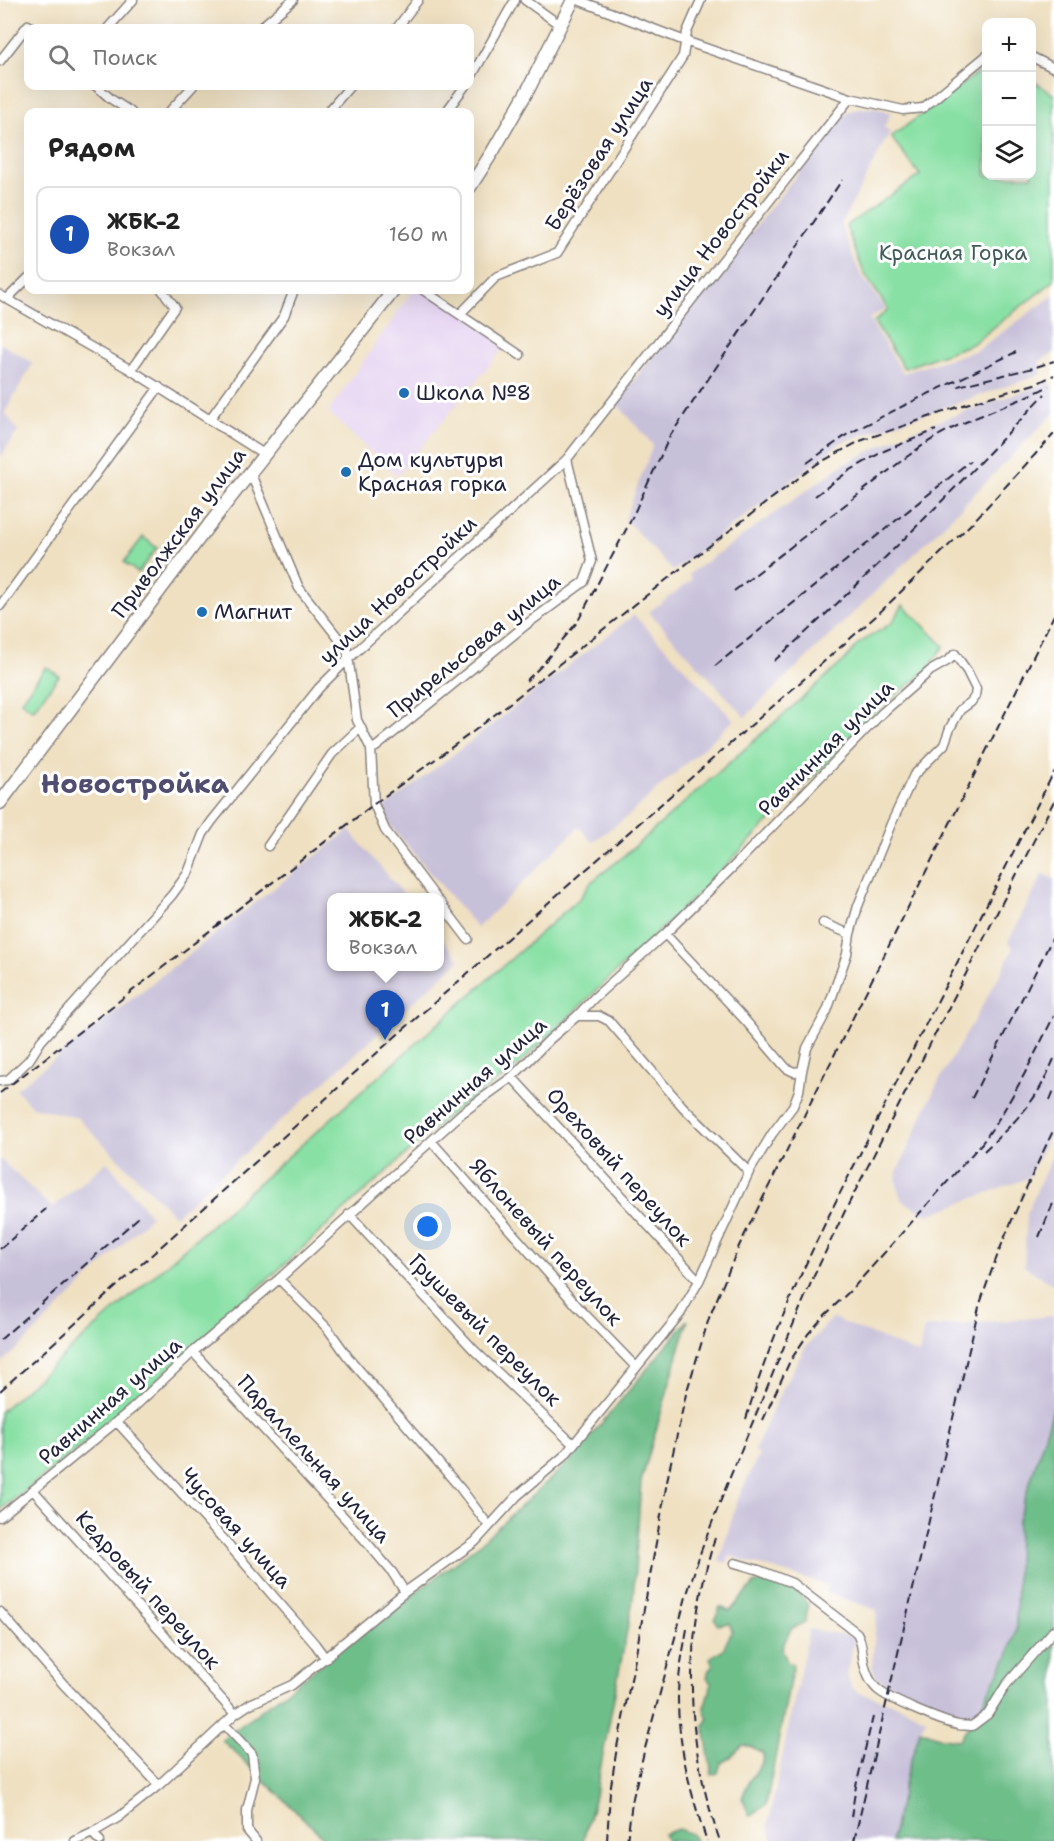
<!DOCTYPE html>
<html lang="ru">
<head>
<meta charset="utf-8">
<style>
  body { margin:0; font-family:"Shantell Sans",sans-serif; background:#f2f2f2; color:#222 }
  .controls { position:absolute; right:18px; top:18px; display:grid; overflow:hidden; border-radius:12px; box-shadow:0 6px 24px #0002 }
  .controls button { width:54px; height:54px; display:grid; place-items:center; padding:0; border:0; border-bottom:2px solid #e0e0e0; background:#fff; color:#222; font:30px sans-serif }
  .you { position:absolute; left:428px; top:1227px; width:21px; height:21px; margin:-15px; border:4px solid #fff; border-radius:50%; background:#1a73e8; box-shadow:0 0 0 9px #1a73e833 }
  .badge { display:grid; place-items:center; width:39px; height:39px; border-radius:50%; background:#1f6fb2; color:#fff; font-size:20px; font-weight:700 }
  .pin { position:absolute; translate:-50% -50px; filter:drop-shadow(0 2px 3px #0008) }
  .pin::after { content:''; position:absolute; top:32px; width:21px; height:18px; background:inherit; clip-path:polygon(0 0,100% 0,50% 100%) }
  .popup { position:absolute; left:327px; top:893px; width:117px; height:78px; box-sizing:border-box; display:grid; place-content:center; border-radius:12px; background:#fff; filter:drop-shadow(0 2px 4px #0005); font-size:20px; white-space:nowrap; color:#767676 }
  .popup b { font-size:22px; color:#222 }
  .popup::after { content:''; position:absolute; left:50%; top:100%; margin-left:-12px; border:12px solid transparent; border-top-color:#fff }
  .list { margin:0; padding:0; list-style:none }
  h2 { display:flex; justify-content:space-between; align-items:center; height:78px; margin:0; padding:0 24px; font-size:26px }
  h2 small { font-size:20px; font-weight:400; color:#767676 }
  .list li { display:grid; grid-template-columns:39px 1fr auto; gap:18px; align-items:center; box-sizing:border-box; height:96px; margin:0 12px 12px; padding:0 12px; border:2px solid #e0e0e0; border-radius:12px }
  .list b { display:block; font-size:22px; white-space:nowrap }
  .list p { margin:0; font-size:20px; white-space:nowrap; color:#767676 }
  .list em { font-size:20px; font-style:normal; color:#767676 }
  .icon { flex:none; width:33px; height:33px; fill:none; stroke:currentColor; stroke-width:2; stroke-linecap:round; stroke-linejoin:round }
  .map { position:relative; flex:none; width:1054px; height:1841px; overflow:hidden }
  .search { position:absolute; background:#fff; box-shadow:0 6px 24px #0002; left:24px; top:24px; width:450px; height:66px; display:flex; align-items:center; gap:15px; box-sizing:border-box; padding:0 21px; border-radius:12px; color:#767676; font-size:22px }
  .panel { position:absolute; background:#fff; box-shadow:0 6px 24px #0002; left:24px; top:108px; width:450px; height:186px; border-radius:12px }
  .map>svg:first-child { display:block }
  .built { fill:#e5d3f1 }
  .industrial { fill:#c7c0d9 }
  .green { fill:#88e0a4; stroke:#558170; stroke-width:1.5 }
  .forest { fill:#6ebe8a; stroke:#487062; stroke-width:1.5 }
  .lines { fill:none; stroke-linecap:round; stroke-linejoin:round }
  .street-casing { stroke:#88817e; stroke-width:11 }
  .secondary-casing { stroke:#88817e; stroke-width:15 }
  .street { stroke:#fff; stroke-width:8 }
  .secondary { stroke:#fff; stroke-width:12 }
  .rail { stroke:#22223b; stroke-width:2; stroke-dasharray:9 4.5; stroke-linecap:butt }
  .poi-dot { fill:#1f6fb2; stroke:#fff; stroke-width:2 }
  .labels { text-anchor:middle; dominant-baseline:central; stroke-width:6; stroke-linejoin:round; paint-order:stroke }
  .street-label { font-size:21px; fill:#22223b; stroke:#fff }
  .park-label { font-size:21px; fill:#415b5a; stroke:#fff }
  .poi-label { font-size:21px; fill:#22223b; stroke:#fff; text-anchor:start }
  .district-label { font-size:27px; font-weight:bold; fill:#514d70; stroke:#fff }
</style>
</head>
<body>
<div class="map">
<svg width="1054" height="1841" viewBox="0 0 1054 1841">
  <rect width="100%" height="100%" fill="#fff"/>
  <filter id="ink" filterUnits="userSpaceOnUse"><feTurbulence type="fractalNoise" baseFrequency=".0167" numOctaves="2"/><feDisplacementMap in="SourceGraphic" scale="12" xChannelSelector="R" yChannelSelector="G"/><feConvolveMatrix kernelMatrix="1 2 1 2 8 2 1 2 1" color-interpolation-filters="sRGB"/></filter>
  <filter id="wash" filterUnits="userSpaceOnUse"><feTurbulence type="fractalNoise" baseFrequency=".008" numOctaves="4" result="noise"/><feDisplacementMap in="SourceGraphic" scale="24" xChannelSelector="R" yChannelSelector="G"/><feGaussianBlur stdDeviation="1.35" result="paint"/><feColorMatrix in="noise" values="0 0 0 0 0 0 0 0 0 0 0 0 0 0 0 0 0 1.4 0 .05"/><feComposite in="paint" operator="in"/></filter>
  <g filter="url(#wash)">
    <rect width="100%" height="100%" fill="#efe0c1"/>
    <path class="built" d="M413,290H436L506,345L397,476L328,412Z"/>
    <path class="industrial" d="M874,107L891,113L884,127L890,132L841,225L860,274L885,308L869,319L903,373L978,350L1054,295V353L1040,361L1042,374L842,442L673,571L625,519L653,445L616,403L844,115L853,110Z
      M0,343L33,363L5,412L18,431L0,458Z
      M1050,382L1054,392V413L931,538L745,717L649,612L692,580L689,574L844,464L911,431Z
      M634,615L734,720L627,817L592,842L579,827L477,928L379,812Z
      M349,830L406,897L331,898V966H439V936L460,960L175,1216L78,1118L32,1107L16,1089Z
      M1043,874L1054,879V1125L1028,1178L928,1215L901,1200L896,1181L897,1172L936,1086L1001,973L1013,948L1008,942Z
      M1054,1152V1285L1024,1266L1027,1212Z
      M0,1159L52,1208L107,1162L151,1216L23,1344L0,1364Z
      M1054,1316V1407L1018,1520L1016,1629L1008,1656L977,1713L970,1715L967,1723L925,1706L926,1701L876,1678L872,1666L877,1610L827,1593L829,1586L730,1556L727,1563L719,1561L739,1496L759,1455L754,1452L781,1391L805,1348L832,1318L919,1354L924,1328Z
      M809,1629L855,1637L847,1675L852,1688L860,1693L898,1705L927,1720L920,1730L906,1776L891,1841H773L768,1825Z"/>
    <path class="green" d="M986,67V176H1032V80L1054,95V281L972,344L904,368L874,322L888,309L864,273L846,226L920,175L891,137Z
      M143,537L157,548L138,573L124,562Z
      M903,605L944,646L927,670L878,710L706,886L510,1073L458,1107L97,1434L0,1510V1412L581,897L590,883L623,857L844,661L858,644L892,623Z
      M46,667L59,676L33,710L21,701Z"/>
    <path class="forest" d="M688,1320L641,1482L633,1600L595,1796L583,1841H327L222,1740L478,1545L571,1460Z
      M1054,1407V1841H891L906,1776L920,1730L942,1738L959,1740L977,1713L1008,1656L1016,1629L1018,1520Z
      M778,1582L795,1590L808,1604L805,1622L791,1629L782,1648L787,1662L793,1665L766,1805L750,1816L742,1798L748,1783L762,1763L763,1753L752,1747L742,1745L730,1758L721,1763L718,1773L712,1775L704,1726L708,1720L704,1709L708,1694L710,1693L711,1683L707,1678L709,1669L713,1665L710,1658L723,1649L732,1631L729,1623L718,1625L715,1620L720,1607L730,1611L755,1583Z
      M678,1829L692,1834L695,1841H667L664,1834Z"/>
  </g>
  <g filter="url(#ink)">
    <g class="lines">
      <defs>
        <path id="street" d="M525,0L560,25
          M578,0L685,41L850,98L903,110L923,108L986,56
          M108,28L133,0
          M260,28L293,0
          M397,28L418,0
          M1032,57L1054,68
          M0,61L28,25L33,28
          M470,79L515,0
          M96,86L111,99L131,112
          M169,112L193,86
          M328,112L350,86
          M446,112L465,86
          M423,290L520,355
          M0,295L131,370L264,454
          M8,298L28,278
          M460,314L496,277L557,253L683,56L687,32L701,0
          M131,370L175,307L162,290
          M210,419L284,316L294,290
          M250,472L299,588L347,649L357,720L371,749L374,804L385,830L436,898
          M0,606L159,387
          M371,749L376,747L527,624L584,582L592,561L567,459
          M268,846L332,754L361,727
          M439,901L468,939
          M823,923L850,934
          M665,934L745,1020L786,1068L794,1072L802,1071
          M577,1016H599L609,1021L683,1107L749,1172
          M512,1077L699,1281
          M0,1081L8,1080L29,1060L41,1041L172,895L188,873L203,834L212,821L319,688L347,660L567,459L850,98
          M431,1141L578,1307L636,1367
          M349,1214L474,1350L573,1444
          M279,1279L328,1329L348,1357L461,1489L489,1526
          M193,1352L363,1538L392,1572L405,1592
          M117,1422L227,1543L315,1644L326,1659
          M33,1490L235,1714
          M0,1517L132,1409L193,1352L279,1279L462,1113L512,1077L550,1039L577,1016L594,998L665,934L738,862L881,714L930,671L949,660L955,654L967,671L976,689L975,696L971,702L960,710L950,728L944,745L914,775L891,824L858,906L850,934L847,954L827,1011L807,1048L802,1071L799,1091L793,1106L772,1134L749,1172L699,1281L680,1314L564,1456L517,1496L475,1542L405,1592L292,1685L250,1704L235,1714L159,1785L119,1817L92,1833L75,1841
          M735,1563L759,1570L792,1583L857,1633C864,1644 861,1660 867,1673C869,1679 872,1684 877,1689C889,1700 941,1721 958,1725C962,1726 967,1725 972,1726L988,1714L1006,1685L1054,1630
          M0,1612L65,1686L159,1785
          M224,1724L252,1754L255,1778L247,1810V1830L256,1841
          M92,1833L100,1841"/>
        <path id="secondary" d="M470,187L493,151L529,88L573,0
          M0,803L209,525L394,290"/>
      </defs>
      <use href="#street" class="street-casing"/>
      <use href="#secondary" class="secondary-casing"/>
      <use href="#street" class="street"/>
      <use href="#secondary" class="secondary"/>
      <path class="rail" d="M958,386L1033,368L1054,361
        M807,463L848,434L905,405L1016,352
        M815,496L849,471L884,451L936,430
        M734,591L904,459C920,447 937,435 955,427C986,412 1019,402 1049,386
        M774,661C869,577 958,486 1045,394
        M715,666L970,461
        M526,681L542,665L578,621L629,524L670,436L842,180
        M0,1093L374,804L474,731L708,547L817,464L860,441L972,402L1038,383L1054,375
        M972,1098L1054,935
        M1050,1100L1054,1090
        M984,1151C1003,1133 1023,1115 1037,1093C1044,1082 1049,1070 1054,1059
        M1039,1237L1054,1201
        M0,1249L46,1209
        M0,1340L139,1217
        M0,1391L388,1043L876,616L972,523L1054,434
        M746,1419C768,1344 800,1275 834,1205L1054,772
        M763,1420L790,1361L808,1334L825,1315L853,1288L982,1143C1011,1104 1032,1059 1054,1016
        M715,1538C683,1640 684,1740 720,1841
        M687,1629C683,1652 678,1674 678,1698C678,1746 691,1796 707,1841
        M851,1817L856,1786L873,1717
        M607,1841L610,1792L617,1747L633,1670L669,1471L686,1394L709,1318L739,1246L1054,615
        M627,1841L632,1802L644,1752L686,1597L701,1551L728,1482L785,1344L813,1278L845,1211L1054,801
        M854,1841L979,1307C999,1245 1026,1187 1054,1129"/>
    </g>
  </g>
  <g class="poi-dot">
    <circle cx="404" cy="393" r="6"/>
    <circle cx="346" cy="472" r="6"/>
    <circle cx="202" cy="612" r="6"/>
  </g>
  <g class="labels">
    <g class="street-label">
      <text transform="translate(599 154) rotate(-57)">Берёзовая улица</text>
      <text transform="translate(721 233) rotate(-52)">улица Новостройки</text>
      <text transform="translate(179 533) rotate(-53)">Приволжская улица</text>
      <text transform="translate(398 590) rotate(-43)">улица Новостройки</text>
      <text transform="translate(474 646) rotate(-39)">Прирельсовая улица</text>
      <text transform="translate(826 748) rotate(-45)">Равнинная улица</text>
      <text transform="translate(475 1081) rotate(-41)">Равнинная улица</text>
      <text transform="translate(619 1167) rotate(48)">Ореховый переулок</text>
      <text transform="translate(546 1242) rotate(48)">Яблоневый переулок</text>
      <text transform="translate(485 1330) rotate(45)">Грушевый переулок</text>
      <text transform="translate(110 1401) rotate(-41)">Равнинная улица</text>
      <text transform="translate(314 1459) rotate(48)">Параллельная улица</text>
      <text transform="translate(236 1528) rotate(48)">Чусовая улица</text>
      <text transform="translate(148 1590) rotate(48)">Кедровый переулок</text>
    </g>
    <g class="park-label">
      <text x="953" y="253">Красная Горка</text>
    </g>
    <g class="poi-label">
      <text x="416" y="393">Школа №8</text>
      <text x="358" y="460">Дом культуры<tspan x="358" dy="24">Красная горка</tspan></text>
      <text x="214" y="612">Магнит</text>
    </g>
    <g class="district-label">
      <text x="135" y="783">Новостройка</text>
    </g>
  </g>
</svg>
<div class="controls">
<button>+</button>
<button>−</button>
<button><svg class="icon" aria-label="layers" viewBox="0 0 24 24"><path d="M12 4l9 5-9 5-9-5zM3 14l9 5 9-5"/></svg></button>
</div>
<div class="you"></div>
<div class="pin badge" style="left:385px;top:1040px;background:#1a4fb4">1</div>
<div class="popup"><b>ЖБК-2</b>Вокзал</div>
<div class="search"><svg class="icon" aria-label="search" viewBox="0 0 24 24"><circle cx="10" cy="10" r="6"/><path d="M15 15l6 6"/></svg>Поиск</div>
<section class="panel">
<h2>Рядом<small></small></h2>
<ul class="list">
<li><span class="badge" style="background:#1a4fb4">1</span><div><b>ЖБК-2</b><p>Вокзал</p></div><em>160 m</em></li>
</ul>
</section>
</div>
</body>
</html>
